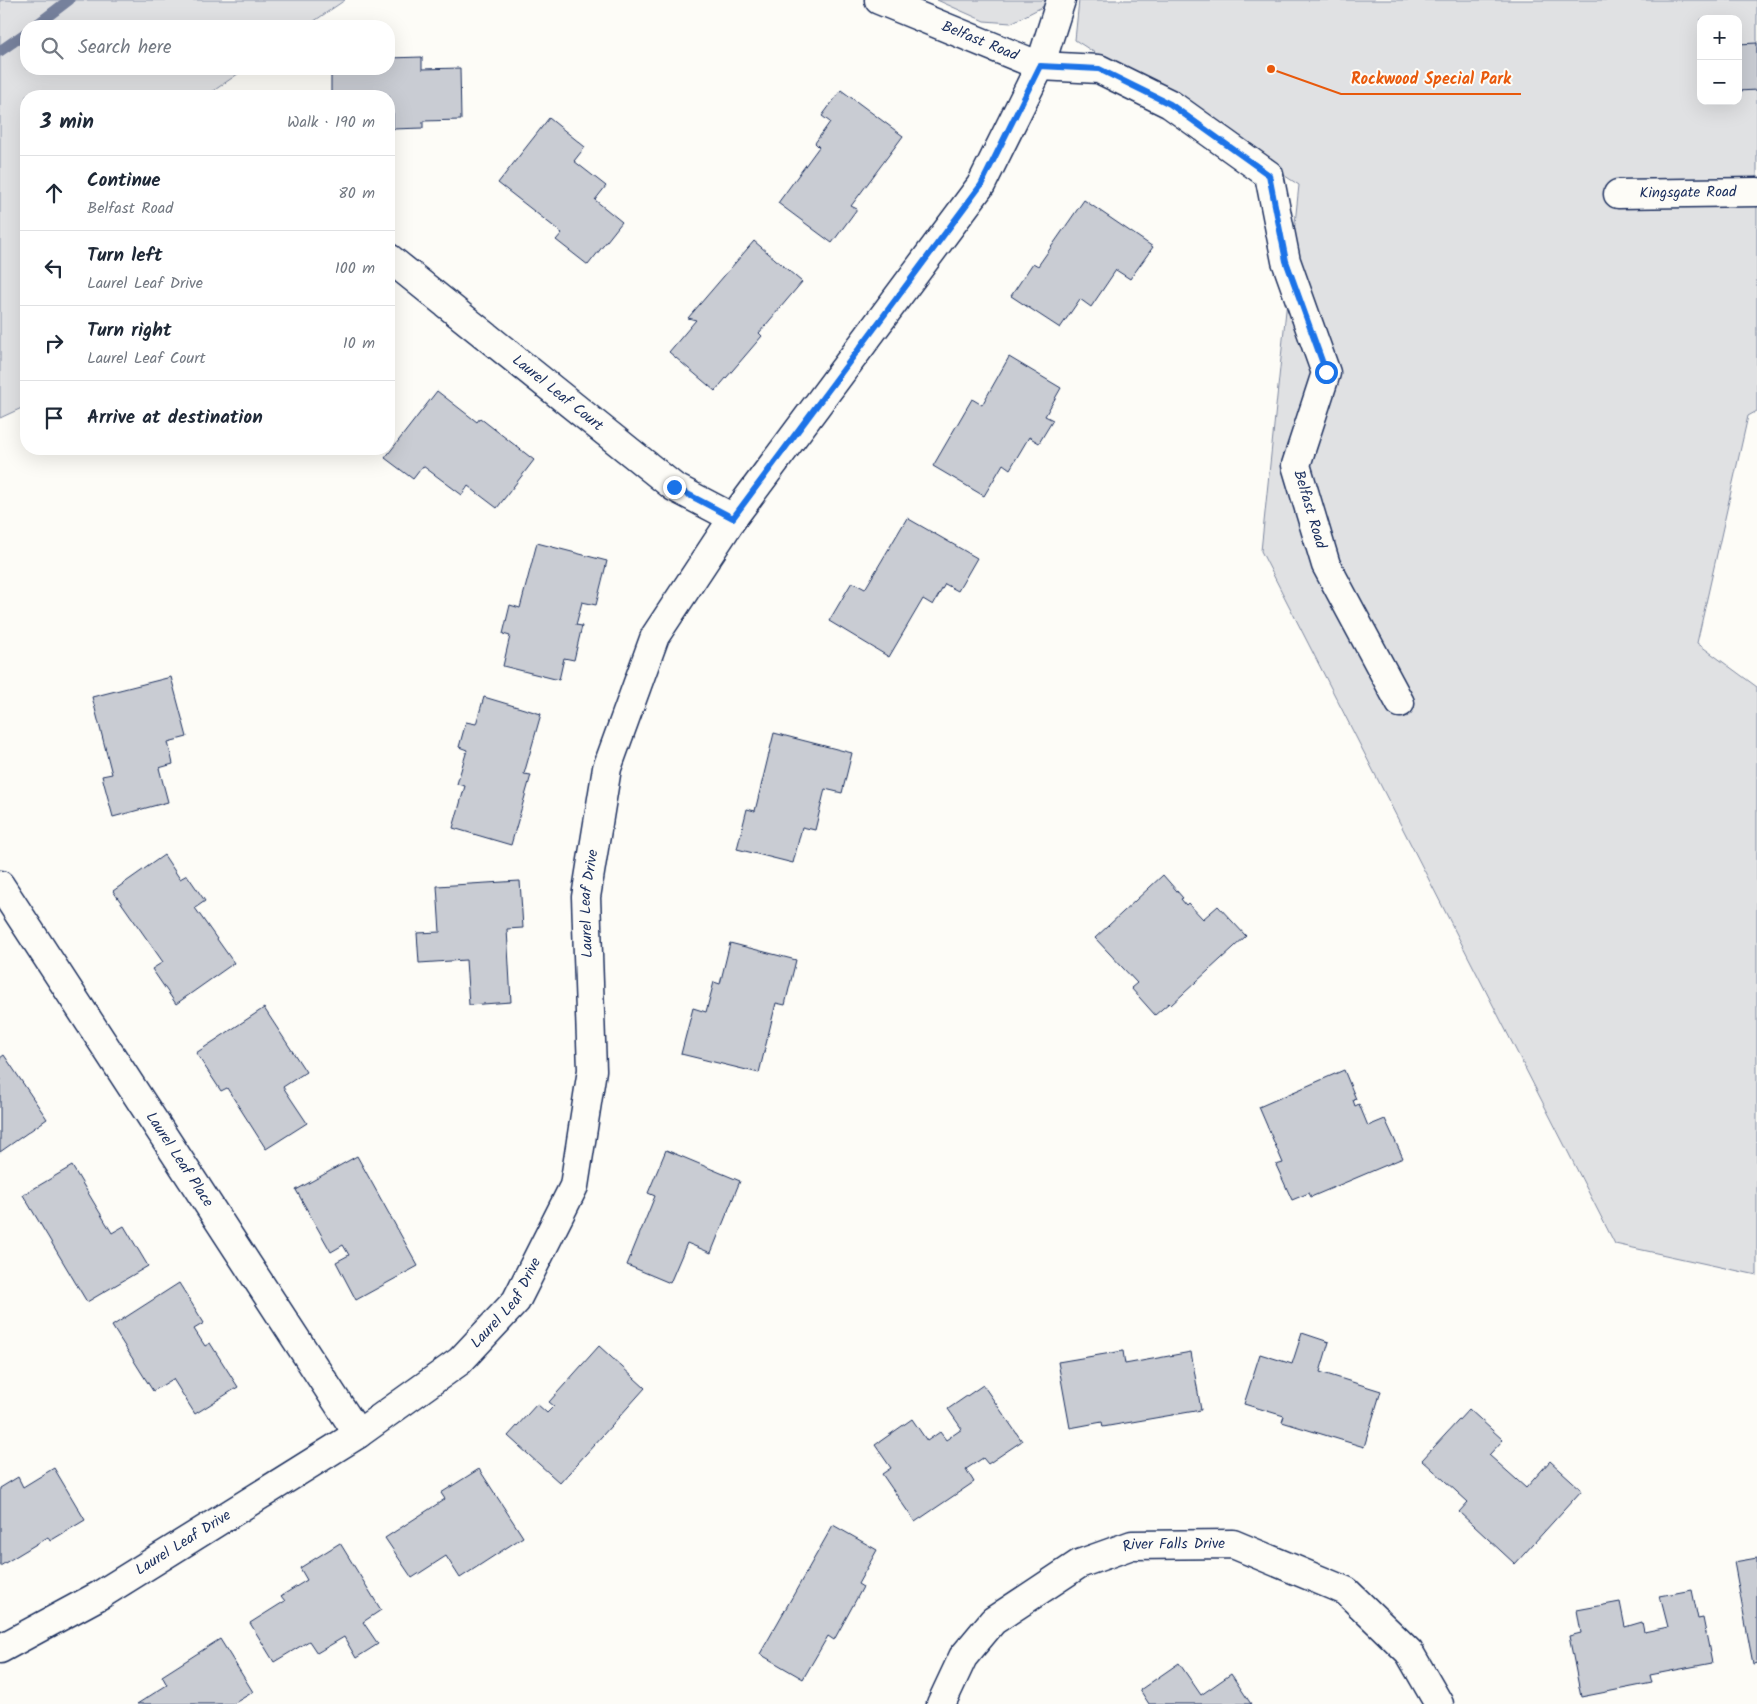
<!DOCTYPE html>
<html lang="en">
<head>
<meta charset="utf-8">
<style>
  body { margin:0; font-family:Kalam,sans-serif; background:#f6f6f7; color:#1f2937 }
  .controls { position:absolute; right:15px; top:15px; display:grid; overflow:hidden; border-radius:10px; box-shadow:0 5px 20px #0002 }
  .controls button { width:45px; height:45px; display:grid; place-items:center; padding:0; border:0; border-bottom:1px solid #e0e1e3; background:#fff; color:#1f2937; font:25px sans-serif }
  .stop { position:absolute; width:15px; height:15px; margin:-11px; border:4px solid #1a73e8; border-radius:50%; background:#fff }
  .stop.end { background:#1a73e8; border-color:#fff; box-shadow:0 1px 5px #0008 }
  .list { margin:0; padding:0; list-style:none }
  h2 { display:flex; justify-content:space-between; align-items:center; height:65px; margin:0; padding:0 20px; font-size:21px }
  h2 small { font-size:16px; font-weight:400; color:#747a83 }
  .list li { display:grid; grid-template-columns:32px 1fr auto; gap:15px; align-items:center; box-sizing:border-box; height:75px; padding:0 20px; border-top:1px solid #e0e1e3 }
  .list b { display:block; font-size:19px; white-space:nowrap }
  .list p { margin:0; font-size:16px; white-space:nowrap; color:#747a83 }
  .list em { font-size:16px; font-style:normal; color:#747a83 }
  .icon { flex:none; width:28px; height:28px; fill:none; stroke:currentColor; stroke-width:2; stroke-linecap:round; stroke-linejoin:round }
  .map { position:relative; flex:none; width:1757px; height:1704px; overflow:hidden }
  .search { position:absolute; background:#fff; box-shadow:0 5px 20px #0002; left:20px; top:20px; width:375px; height:55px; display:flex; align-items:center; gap:12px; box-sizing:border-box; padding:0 18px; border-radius:20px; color:#747a83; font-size:19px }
  .panel { position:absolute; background:#fff; box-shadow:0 5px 20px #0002; left:20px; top:90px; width:375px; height:365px; border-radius:20px }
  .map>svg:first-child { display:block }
  .green { fill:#e0e1e3; stroke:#7e88a0; fill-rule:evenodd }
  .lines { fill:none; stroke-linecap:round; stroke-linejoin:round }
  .stream { stroke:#76819c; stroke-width:11 }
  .building { fill:#c9ccd3; stroke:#1b2f5e }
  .minor-casing { stroke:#1b2f5e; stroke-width:31 }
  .minor { stroke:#fdfcf7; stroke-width:28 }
  .route { stroke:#1a73e8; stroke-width:6 }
  .labels { text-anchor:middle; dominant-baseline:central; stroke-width:4; stroke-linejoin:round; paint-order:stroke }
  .street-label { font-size:15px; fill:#1b2f5e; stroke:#fdfcf7 }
  .leader { fill:none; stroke:#e8590c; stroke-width:2 }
  .callout-dot { fill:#e8590c; stroke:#fdfcf7; stroke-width:2 }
  .callout-label { font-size:16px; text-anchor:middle; font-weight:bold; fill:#e8590c; stroke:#fdfcf7; stroke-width:4; stroke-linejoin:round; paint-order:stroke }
</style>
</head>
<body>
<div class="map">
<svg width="1757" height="1704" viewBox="0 0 1757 1704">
  <rect width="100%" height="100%" fill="#fdfcf7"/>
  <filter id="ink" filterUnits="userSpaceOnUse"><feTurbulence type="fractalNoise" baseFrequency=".02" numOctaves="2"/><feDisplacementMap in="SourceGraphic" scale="10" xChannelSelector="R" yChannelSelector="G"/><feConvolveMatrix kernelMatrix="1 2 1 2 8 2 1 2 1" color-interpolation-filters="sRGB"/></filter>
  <g filter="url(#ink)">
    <path class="green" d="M0,0H345L307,26H26V69H245L206,96H26V406L0,418Z
      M937,0H1048L1046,5L1011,23L984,21Z
      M1079,0H1757V411L1748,416L1697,643L1757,687V1275L1615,1244L1261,551L1299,185L1075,40ZM1701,19H1738V101H1701Z"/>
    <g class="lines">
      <path class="stream" d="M35,26L69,0
        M0,51L26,33"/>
    </g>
    <path class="building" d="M1757,43V90L1738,91V44Z
      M422,57V69L460,68L461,120L423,121V128L393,129V113H389V96H331V69H389V58Z
      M841,90L903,136L851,206L857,209L832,243L778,203L819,147L815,143L830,122L822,116Z
      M549,118L585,147L574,161L606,186L595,200L622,222L588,265L556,240L562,233L498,183Z
      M1084,200L1153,247L1130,279L1116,270L1091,307L1080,299L1060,328L1011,296L1033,263L1038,266Z
      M754,241L802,282L759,333L762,336L715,391L669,352L696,320L688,318Z
      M1009,357L1061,388L1045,416L1053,420L1039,443L1029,437L1010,469L1003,464L984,496L933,466L972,399L982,405Z
      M437,391L477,422L480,418L534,460L497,508L468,486L462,495L423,466L413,479L385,458Z
      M907,518L977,558L958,591L945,584L933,605L923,599L889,657L829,621L852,582L865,589Z
      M537,543L607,561L596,605L582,602L576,625L582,626L574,660L564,658L559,680L503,666L510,636L503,634L510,605L520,608Z
      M171,677L187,737L168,742L173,764L159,768L168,802L113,817L102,776L112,774L92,697Z
      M484,697L541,714L524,774L531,775L511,845L453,828L465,786L457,784L467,750L459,747L466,722L476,724Z
      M774,733L852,753L842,793L825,789L815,830L802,827L793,863L737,849L747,809L755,811Z
      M164,855L180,879L187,875L205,901L195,908L234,963L176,1004L152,969L163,962L113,891Z
      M1163,875L1183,898L1181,899L1186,905L1188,903L1203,919L1218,906L1246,936L1171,1005L1169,1003L1155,1015L1131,988L1137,983L1095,938Z
      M520,881L523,928L507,929L511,1002L469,1005L466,960L419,963L417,933L440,932L437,886Z
      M730,943L796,960L785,1005L776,1003L759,1073L681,1054L693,1008L706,1012L714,982L720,984Z
      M264,1008L306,1072L283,1087L307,1123L266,1149L227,1088L221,1091L196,1053Z
      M4,1055L47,1119L0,1152V1058Z
      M1344,1070L1356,1099L1353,1100L1355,1106L1359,1104L1368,1126L1385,1119L1403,1158L1311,1197L1309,1193L1292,1200L1276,1165L1283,1163L1259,1107Z
      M666,1150L740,1181L711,1253L687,1243L670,1283L627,1265L655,1196L648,1193Z
      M357,1156L418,1266L356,1300L336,1262L349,1255L343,1245L331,1252L296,1190Z
      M72,1166L112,1233L124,1226L148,1266L87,1302L23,1195Z
      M179,1283L204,1323L194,1329L205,1346L210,1343L238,1387L195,1414L173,1379L153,1391L112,1326Z
      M1302,1333L1329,1342L1320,1372L1381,1391L1364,1447L1282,1422L1284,1416L1244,1404L1260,1354L1292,1364Z
      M599,1346L645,1388L560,1483L508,1436L537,1404L547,1413L554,1406L549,1402Z
      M1123,1351L1125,1364L1191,1352L1201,1410L1103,1427L1102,1422L1070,1428L1058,1362Z
      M983,1385L1022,1441L988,1464L983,1458L966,1469L974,1482L915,1522L882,1474L891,1468L875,1445L912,1419L927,1441L940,1432L946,1440L962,1429L948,1409Z
      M1469,1409L1503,1440L1489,1455L1526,1488L1550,1461L1582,1490L1515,1564L1459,1512L1468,1502L1422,1460Z
      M54,1468L85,1520L50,1541L48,1537L0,1566V1488L18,1477L23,1487Z
      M479,1469L523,1537L460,1578L446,1556L412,1578L385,1538L445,1499L441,1493Z
      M833,1525L877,1550L858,1584L863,1587L834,1640L828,1636L803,1679L760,1654Z
      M340,1543L381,1610L363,1622L378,1644L356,1658L344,1637L317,1653L309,1641L274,1662L250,1623L285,1601L281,1596L307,1580L300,1568Z
      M1757,1558V1663L1753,1664L1734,1562Z
      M1692,1590L1698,1619L1703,1618L1712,1663L1650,1675L1652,1683L1581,1697L1569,1636L1581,1633L1577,1610L1620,1602L1625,1627L1642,1622L1644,1632L1668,1627L1660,1596Z
      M220,1639L253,1692L233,1704H137L167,1685L162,1676Z
      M1179,1663L1201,1695L1231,1674L1251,1704H1149L1140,1690Z"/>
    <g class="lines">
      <defs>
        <g id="minor">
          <path id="s1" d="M879,0L1040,66L1099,69L1170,104L1269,175L1286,261L1326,373L1296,465L1326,565L1400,703"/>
          <path id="s2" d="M1618,194L1757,192"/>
          <path id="s3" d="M389,258L674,487L733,518"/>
          <path id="s4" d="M0,885L358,1434"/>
          <path id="s5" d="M0,1649L100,1595L358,1434L460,1361L516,1301L574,1186L592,1070L586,897L607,768L655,636L733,518L981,185L1040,66L1061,0"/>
          <path id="s6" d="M941,1704L963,1657L993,1621L1079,1564L1132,1545L1233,1544L1346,1591L1409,1652L1439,1704"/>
        </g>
      </defs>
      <use href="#minor" class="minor-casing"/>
      <use href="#minor" class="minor"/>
    </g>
  </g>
  <g class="lines" filter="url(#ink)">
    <path class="route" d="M674,487L733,518L981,185L1040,66L1099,69L1170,104L1269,175L1286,261L1326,372"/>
  </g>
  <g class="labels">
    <g class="street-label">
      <text stroke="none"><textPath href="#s1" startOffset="109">Belfast Road</textPath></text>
      <text stroke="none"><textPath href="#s2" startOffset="70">Kingsgate Road</textPath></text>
      <text stroke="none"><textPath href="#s3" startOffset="216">Laurel Leaf Court</textPath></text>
      <text stroke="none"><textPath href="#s1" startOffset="784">Belfast Road</textPath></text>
      <text stroke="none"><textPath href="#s5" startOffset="1038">Laurel Leaf Drive</textPath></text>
      <text stroke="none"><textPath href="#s4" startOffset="328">Laurel Leaf Place</textPath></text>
      <text stroke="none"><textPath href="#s5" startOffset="618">Laurel Leaf Drive</textPath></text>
      <text stroke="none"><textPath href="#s5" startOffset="212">Laurel Leaf Drive</textPath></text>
      <text stroke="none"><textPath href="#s6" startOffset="300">River Falls Drive</textPath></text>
    </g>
  </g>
  <path class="leader" d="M1271 69L1341 94H1521"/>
  <circle class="callout-dot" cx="1271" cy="69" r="5"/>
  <g class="callout-label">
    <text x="1431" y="84">Rockwood Special Park</text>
  </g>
</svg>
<div class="controls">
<button>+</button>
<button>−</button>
</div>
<div class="stop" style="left:1326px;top:372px"></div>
<div class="stop end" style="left:674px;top:487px"></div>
<div class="search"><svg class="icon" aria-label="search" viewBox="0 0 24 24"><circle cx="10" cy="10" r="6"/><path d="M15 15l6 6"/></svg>Search here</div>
<section class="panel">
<h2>3 min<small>Walk · 190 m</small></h2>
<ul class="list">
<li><svg class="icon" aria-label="ahead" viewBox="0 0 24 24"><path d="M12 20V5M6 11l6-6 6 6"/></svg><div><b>Continue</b><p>Belfast Road</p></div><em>80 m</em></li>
<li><svg class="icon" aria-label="left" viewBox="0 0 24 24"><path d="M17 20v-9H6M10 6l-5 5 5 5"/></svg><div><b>Turn left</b><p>Laurel Leaf Drive</p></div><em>100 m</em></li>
<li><svg class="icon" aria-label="right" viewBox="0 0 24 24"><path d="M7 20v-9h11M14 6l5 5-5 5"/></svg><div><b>Turn right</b><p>Laurel Leaf Court</p></div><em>10 m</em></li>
<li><svg class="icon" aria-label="arrive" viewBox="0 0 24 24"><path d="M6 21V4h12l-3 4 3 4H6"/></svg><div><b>Arrive at destination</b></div></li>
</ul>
</section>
</div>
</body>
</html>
